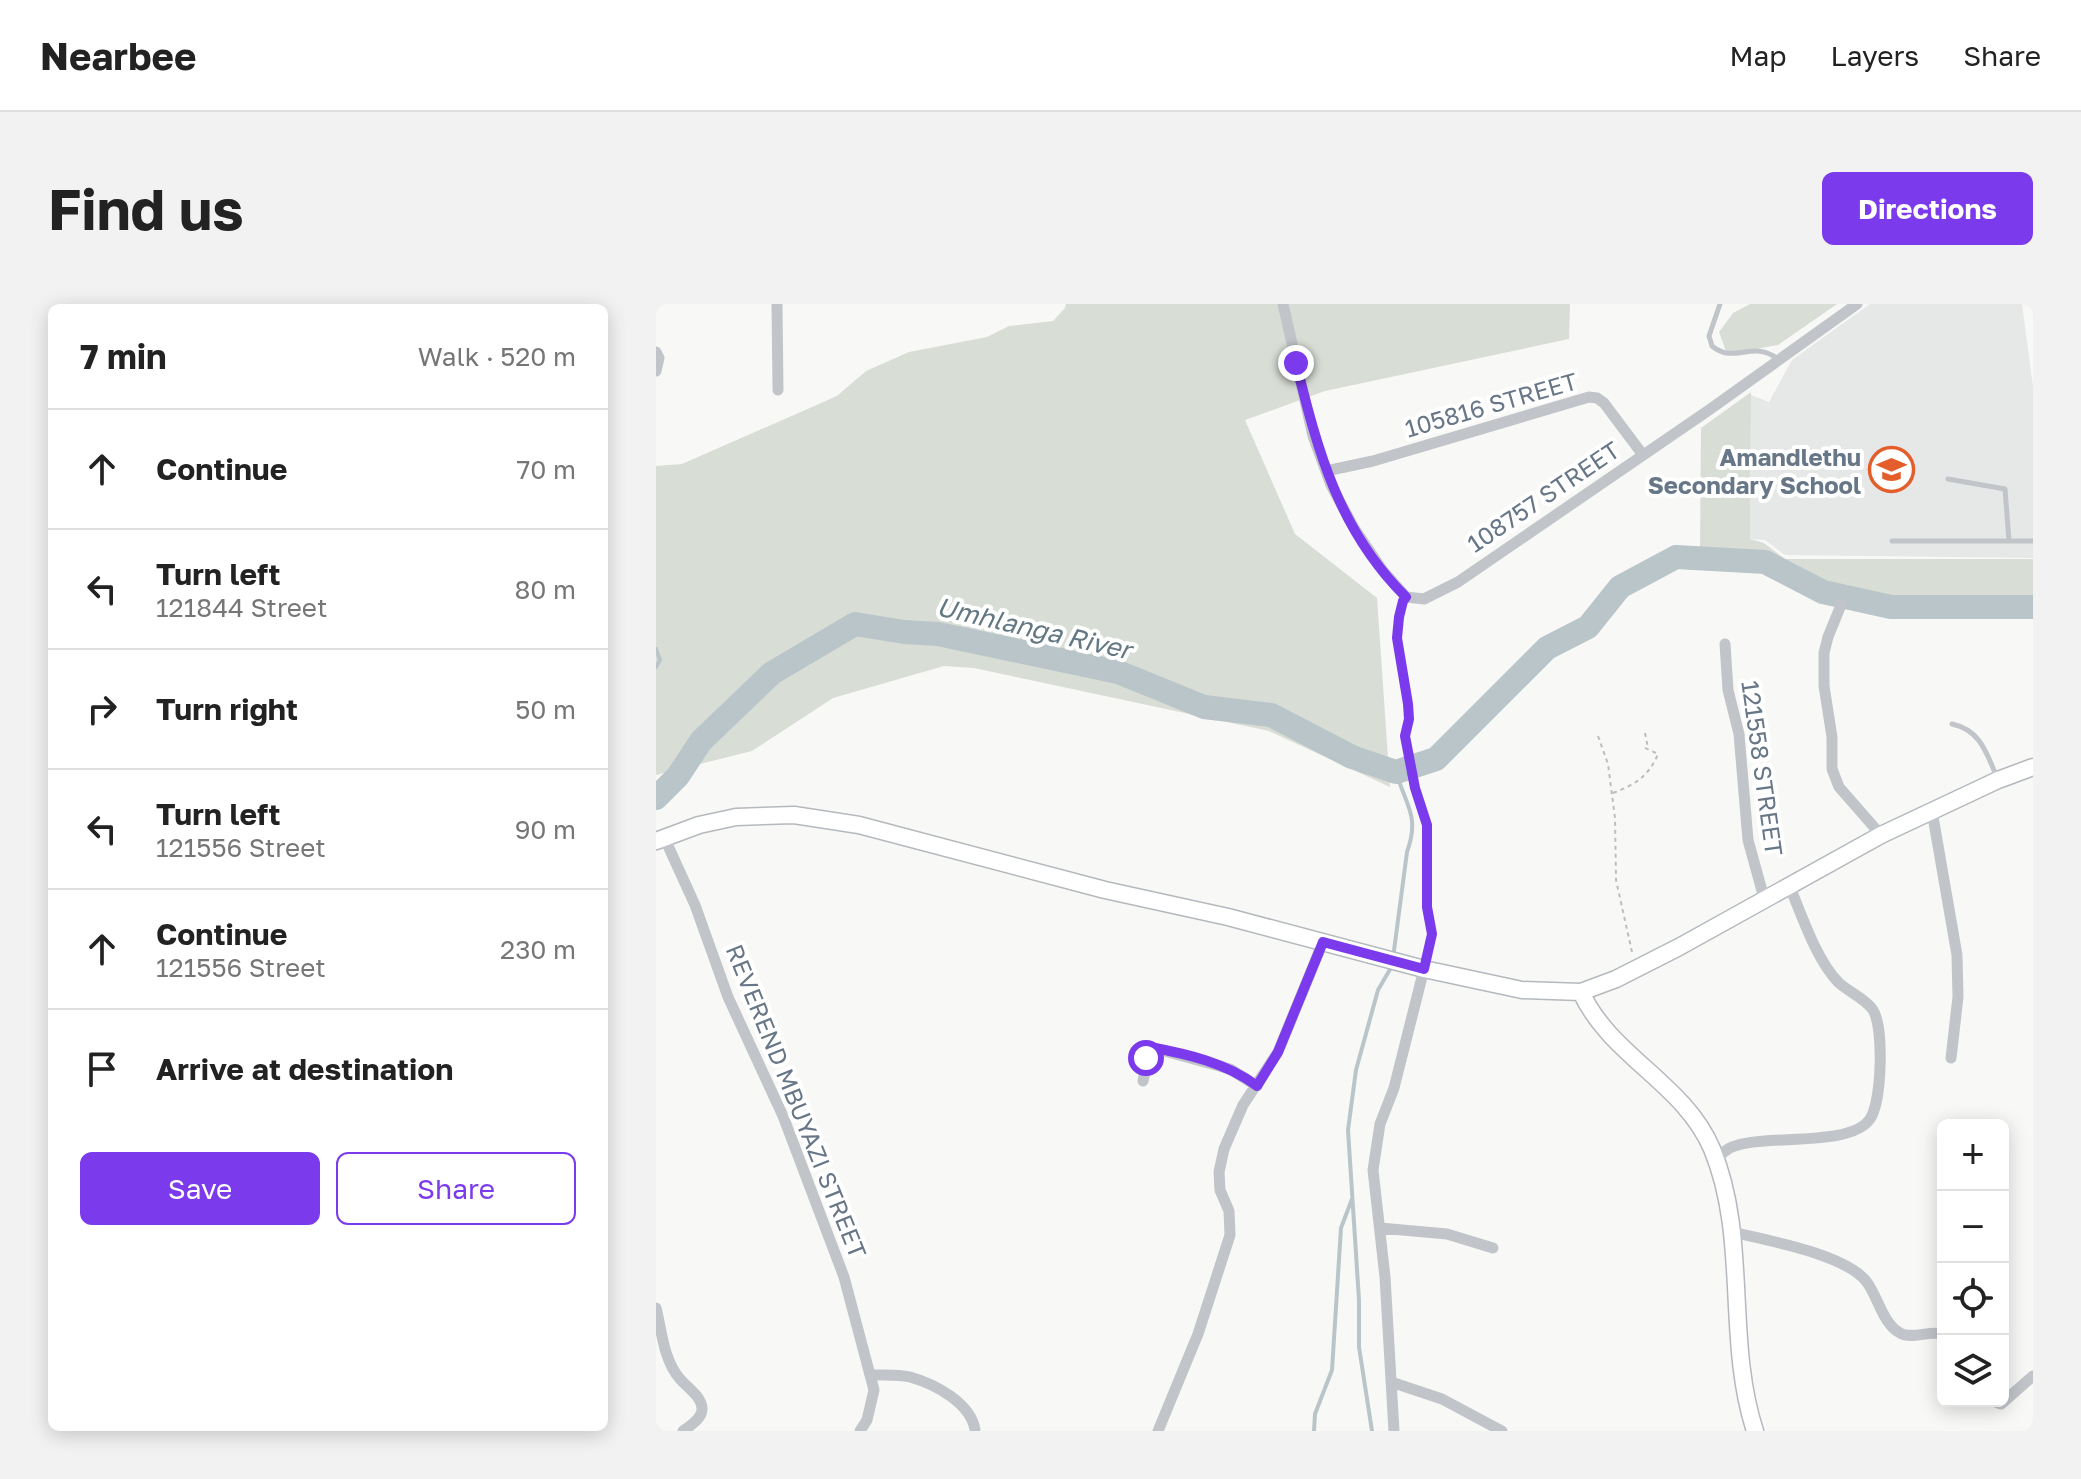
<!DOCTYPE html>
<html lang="en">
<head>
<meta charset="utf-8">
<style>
  body { margin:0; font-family:"Golos Text",sans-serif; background:#f2f2f2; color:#222 }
  .controls { position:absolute; right:24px; bottom:24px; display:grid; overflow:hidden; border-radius:12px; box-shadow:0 4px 20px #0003 }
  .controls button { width:72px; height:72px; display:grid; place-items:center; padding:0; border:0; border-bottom:2px solid #e0e0e0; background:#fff; color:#222; font:40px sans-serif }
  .stop { position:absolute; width:24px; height:24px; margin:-18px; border:6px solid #7c3aed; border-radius:50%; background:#fff }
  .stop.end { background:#7c3aed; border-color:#fff; box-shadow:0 2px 8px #0008 }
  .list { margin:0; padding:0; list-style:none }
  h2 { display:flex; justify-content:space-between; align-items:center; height:104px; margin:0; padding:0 32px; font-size:34px }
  h2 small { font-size:26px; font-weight:400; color:#767676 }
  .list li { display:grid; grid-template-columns:52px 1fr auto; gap:24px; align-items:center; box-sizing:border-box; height:120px; padding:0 32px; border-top:2px solid #e0e0e0 }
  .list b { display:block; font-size:30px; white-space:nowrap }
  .list p { margin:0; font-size:26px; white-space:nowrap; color:#767676 }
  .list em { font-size:26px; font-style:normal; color:#767676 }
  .actions { display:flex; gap:16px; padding:24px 32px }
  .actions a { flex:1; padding:18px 0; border:2px solid #7c3aed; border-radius:12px; text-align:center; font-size:28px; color:#7c3aed }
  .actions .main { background:#7c3aed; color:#fff }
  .icon { flex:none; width:44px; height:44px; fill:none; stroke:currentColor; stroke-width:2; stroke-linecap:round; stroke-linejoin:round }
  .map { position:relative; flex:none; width:1377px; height:1127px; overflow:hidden; border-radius:12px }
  header { display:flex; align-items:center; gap:48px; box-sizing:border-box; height:112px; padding:0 40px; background:#fff; border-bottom:2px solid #e0e0e0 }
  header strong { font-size:38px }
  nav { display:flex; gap:44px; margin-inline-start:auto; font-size:28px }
  .intro { display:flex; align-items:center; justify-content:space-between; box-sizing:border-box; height:192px; padding:0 48px }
  h1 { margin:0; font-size:56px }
  .button { padding:20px 36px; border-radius:12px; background:#7c3aed; color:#fff; font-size:28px; font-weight:700 }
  main { display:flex; gap:48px; padding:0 48px }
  aside { flex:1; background:#fff; border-radius:12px; box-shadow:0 4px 20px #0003 }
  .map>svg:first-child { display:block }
  .built { fill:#e6e7e7 }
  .green { fill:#d8ddd5 }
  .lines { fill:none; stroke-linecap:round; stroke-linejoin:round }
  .stream { stroke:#bac5ca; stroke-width:4 }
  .river { stroke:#bac5ca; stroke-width:24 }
  .secondary-casing { stroke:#b4b9be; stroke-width:19 }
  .path { stroke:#bbbec1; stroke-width:2; stroke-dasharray:4 4; stroke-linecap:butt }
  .lane { stroke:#c1c5ca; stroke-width:5 }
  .street { stroke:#c1c5ca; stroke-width:11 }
  .secondary { stroke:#fff; stroke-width:16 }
  .route { stroke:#7c3aed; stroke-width:10 }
  .labels { text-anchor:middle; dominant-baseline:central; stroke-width:8; stroke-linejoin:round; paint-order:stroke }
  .street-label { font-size:24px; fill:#677787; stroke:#fff }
  .poi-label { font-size:24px; font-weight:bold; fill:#677787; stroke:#fff; text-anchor:end }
  .water-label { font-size:26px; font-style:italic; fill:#637882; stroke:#fff }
</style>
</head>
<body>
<header>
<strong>Nearbee</strong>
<nav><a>Map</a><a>Layers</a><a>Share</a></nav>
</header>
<div class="intro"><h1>Find us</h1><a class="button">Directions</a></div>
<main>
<aside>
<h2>7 min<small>Walk · 520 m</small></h2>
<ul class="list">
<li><svg class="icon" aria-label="ahead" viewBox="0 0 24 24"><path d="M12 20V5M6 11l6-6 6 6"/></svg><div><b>Continue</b></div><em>70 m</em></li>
<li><svg class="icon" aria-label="left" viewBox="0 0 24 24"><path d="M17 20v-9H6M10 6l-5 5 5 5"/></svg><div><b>Turn left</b><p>121844 Street</p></div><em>80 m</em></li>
<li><svg class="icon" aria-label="right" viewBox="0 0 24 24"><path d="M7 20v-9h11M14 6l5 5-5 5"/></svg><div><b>Turn right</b></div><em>50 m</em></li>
<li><svg class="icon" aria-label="left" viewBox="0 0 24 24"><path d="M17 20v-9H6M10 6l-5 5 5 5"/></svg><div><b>Turn left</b><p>121556 Street</p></div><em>90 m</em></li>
<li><svg class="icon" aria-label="ahead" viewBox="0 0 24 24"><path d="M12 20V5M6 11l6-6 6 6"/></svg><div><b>Continue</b><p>121556 Street</p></div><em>230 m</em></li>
<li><svg class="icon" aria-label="arrive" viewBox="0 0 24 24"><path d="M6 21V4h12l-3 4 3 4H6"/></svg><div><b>Arrive at destination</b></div></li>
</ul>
<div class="actions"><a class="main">Save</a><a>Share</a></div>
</aside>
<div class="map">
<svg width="1377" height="1127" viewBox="0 0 1377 1127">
  <rect width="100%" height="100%" fill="#f8f8f6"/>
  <path class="built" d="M1214,0H1366L1377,83V254L1129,251L1109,236L1094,235L1095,91L1113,98L1136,56Z"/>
  <path class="green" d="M410,0H914L913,35L669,87L589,116L639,230L721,294L734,483L613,427L318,364L288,362L177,394L96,447L0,471V162L26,160L181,92L210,67L253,48L331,33L353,22L397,17L409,4Z
    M1094,0H1181L1122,41L1071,50L1063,28L1077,9Z
    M1095,88L1094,235L1108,239L1129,255H1377V296L1234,298L1168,283L1110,253L1044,249L1045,124Z"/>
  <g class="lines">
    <path class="stream" d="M0,345L4,356L0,363
      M737,654L751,548C764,512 750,502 740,468
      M658,1127L659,1110L676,1066L685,924L696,895
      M716,1127L703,1043V996L692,826L700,766L722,686L736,662"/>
    <path class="river" d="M0,494L22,472L45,437L116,369L199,320L248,328L282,330L462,368L548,403L615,411L696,453L740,468L780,455L891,344L932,323L964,283L1020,253L1109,258L1167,288L1235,303H1377"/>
    <defs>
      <path id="secondary" d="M0,537L43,521L80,513L138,511L203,521L449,586L572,613L768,665L866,686L925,688L960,675L1023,643L1225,531L1342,476L1377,463
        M925,688C954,752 1028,779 1056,845C1093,934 1069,1035 1099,1127"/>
    </defs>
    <use href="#secondary" class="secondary-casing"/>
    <path class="path" d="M745,304L741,334L752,400L753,415L749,432L759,484L771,521V603L776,630L771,652
      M989,429L992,444
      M942,432L952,460L959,514L960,576L976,648
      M957,489C980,480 992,473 1002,450L987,443"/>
    <path class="lane" d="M1064,0L1053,32L1056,42C1079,61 1096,35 1122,55
      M1292,175L1349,185L1353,237
      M1236,237H1377
      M1296,420C1324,426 1330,448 1340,471"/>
    <path class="street" d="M121,0L122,86
      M627,0L657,132L675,181L698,224L727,267L750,293L768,295L802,278L1053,106L1201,0
      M0,48L3,54L0,67
      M670,167L717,157L933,93L941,94L948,99L987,151
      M1185,301L1172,333L1168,349V382L1176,433V465L1183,483L1225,531
      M1069,340L1072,386L1083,430L1092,536L1108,594
      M1276,507L1301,651L1302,693L1295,754
      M8,533L39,601L72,693L127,812L188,973L218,1086L211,1116L204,1127
      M487,777L494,743L574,765L601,782
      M1061,858C1063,855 1065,850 1068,848C1090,826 1192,847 1214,815C1226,797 1228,724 1217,706C1210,695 1193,688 1183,679C1160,656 1146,611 1133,581
      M724,924L791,930L837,944
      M1076,928C1110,936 1188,950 1210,977C1222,992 1226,1019 1244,1029C1256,1036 1273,1026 1287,1030
      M0,1004C6,1027 7,1055 24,1075C31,1083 45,1092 46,1104C47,1114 34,1122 27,1127
      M216,1071C229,1071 241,1070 254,1073C279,1080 315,1099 319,1126
      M735,1078L786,1095L846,1127
      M1337,1097L1345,1100L1377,1072
      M502,1127L542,1030L574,931L573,907L564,886L563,868L568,845L587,801L622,748L667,638
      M738,1127L729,973L717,866L724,820L738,784L768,665"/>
    <use href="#secondary" class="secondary"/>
  </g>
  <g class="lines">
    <path class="route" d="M490,754L494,743C531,750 571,759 601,782L622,748L667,638L768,665L776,630L771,603V521L759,484L749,432L753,415L752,400L741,334L743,313L747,297L750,293C683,227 662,148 640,59"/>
  </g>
  <defs>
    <symbol id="school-ring" viewBox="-11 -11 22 22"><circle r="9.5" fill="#fff" stroke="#e35e2b" stroke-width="1.5"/><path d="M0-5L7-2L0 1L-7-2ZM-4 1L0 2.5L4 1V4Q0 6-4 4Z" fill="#e35e2b"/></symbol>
  </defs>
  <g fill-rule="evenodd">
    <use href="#school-ring" x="1210" y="140" width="51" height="51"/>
  </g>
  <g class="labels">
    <g class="street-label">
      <text transform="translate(835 100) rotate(-16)">105816 STREET</text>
      <text transform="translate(887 192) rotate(-34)">108757 STREET</text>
      <text transform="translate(1107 464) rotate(82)">121558 STREET</text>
      <text transform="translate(141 797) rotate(68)">REVEREND MBUYAZI STREET</text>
    </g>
    <g class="poi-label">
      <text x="1205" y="152">Amandlethu<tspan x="1205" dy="28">Secondary School</tspan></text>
    </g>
    <g class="water-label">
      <text transform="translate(378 324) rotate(13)">Umhlanga River</text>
    </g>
  </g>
</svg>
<div class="controls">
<button>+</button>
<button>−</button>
<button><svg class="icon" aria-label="locate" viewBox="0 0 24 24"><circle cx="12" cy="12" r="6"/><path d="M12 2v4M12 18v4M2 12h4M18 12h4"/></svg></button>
<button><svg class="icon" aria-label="layers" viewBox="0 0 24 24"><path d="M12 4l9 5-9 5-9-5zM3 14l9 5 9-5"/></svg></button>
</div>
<div class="stop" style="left:490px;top:754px"></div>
<div class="stop end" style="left:640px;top:59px"></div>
</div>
</main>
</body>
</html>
